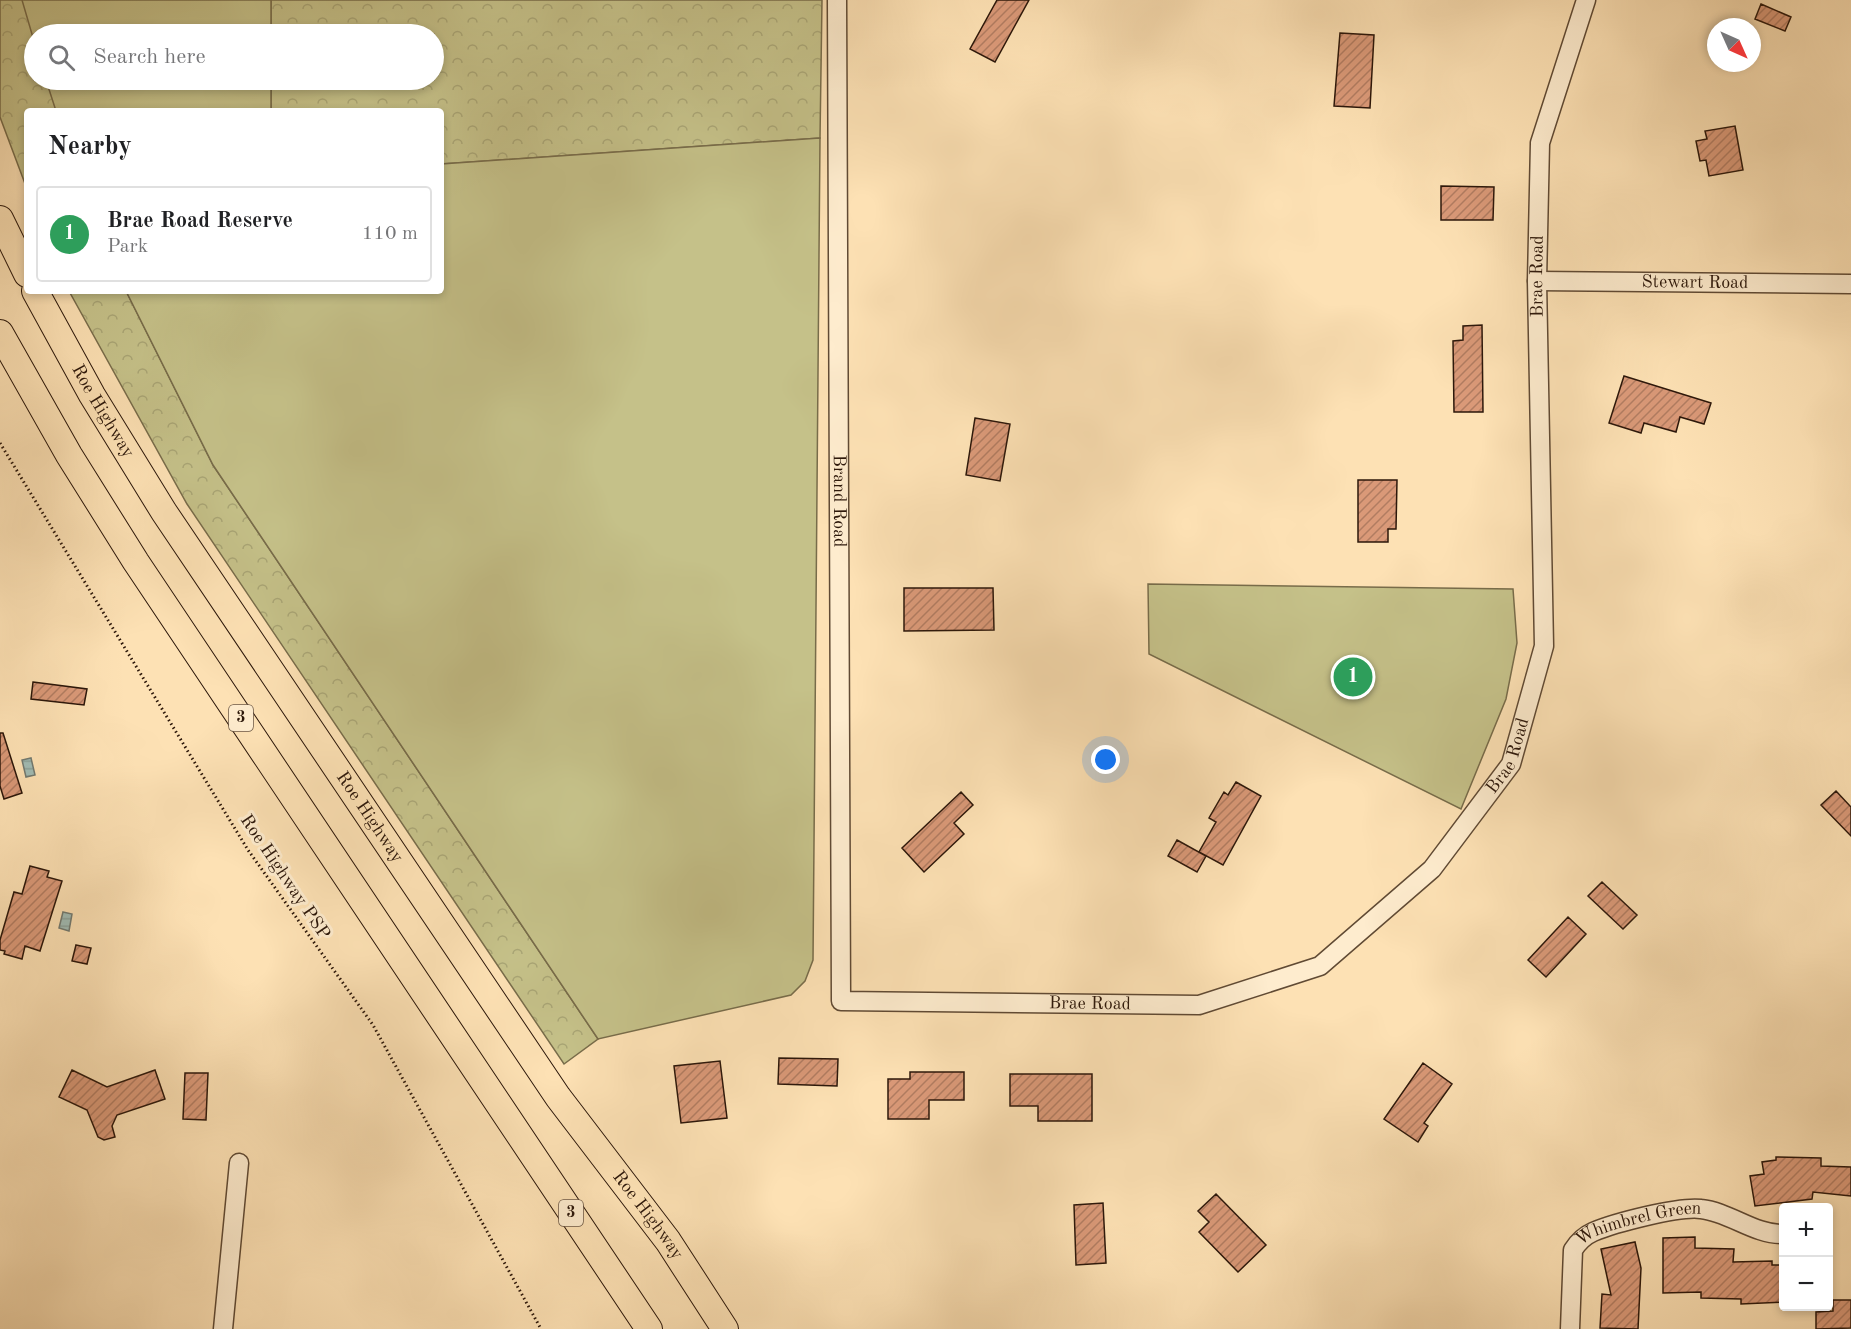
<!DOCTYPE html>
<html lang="en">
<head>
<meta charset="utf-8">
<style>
  body { margin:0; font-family:"Old Standard TT",serif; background:#f2f2f2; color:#202124 }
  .controls { position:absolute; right:18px; bottom:18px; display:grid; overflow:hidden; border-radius:6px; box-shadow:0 3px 9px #0003 }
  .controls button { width:54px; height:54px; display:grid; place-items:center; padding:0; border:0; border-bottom:2px solid #e0e0e0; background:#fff; color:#202124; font:30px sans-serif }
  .compass { position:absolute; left:1707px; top:18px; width:54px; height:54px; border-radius:50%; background:#fff; box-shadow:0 3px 9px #0003; rotate:135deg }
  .you { position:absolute; left:1106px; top:760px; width:21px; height:21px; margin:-15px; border:4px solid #fff; border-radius:50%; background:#1a73e8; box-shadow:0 0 0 9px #1a73e833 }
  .badge { display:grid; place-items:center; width:39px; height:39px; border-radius:50%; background:#111827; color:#fff; font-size:20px; font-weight:700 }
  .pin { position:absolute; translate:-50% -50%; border:3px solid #fff; box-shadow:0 2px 6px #0006 }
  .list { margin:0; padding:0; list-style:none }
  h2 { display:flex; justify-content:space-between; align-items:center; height:78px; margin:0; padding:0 24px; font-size:26px }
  h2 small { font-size:20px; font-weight:400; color:#757577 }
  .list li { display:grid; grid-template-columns:39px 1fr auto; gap:18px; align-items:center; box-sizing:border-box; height:96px; margin:0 12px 12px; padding:0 12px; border:2px solid #e0e0e0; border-radius:6px }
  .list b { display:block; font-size:22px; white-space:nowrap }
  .list p { margin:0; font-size:20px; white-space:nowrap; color:#757577 }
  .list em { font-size:20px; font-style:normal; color:#757577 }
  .icon { flex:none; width:33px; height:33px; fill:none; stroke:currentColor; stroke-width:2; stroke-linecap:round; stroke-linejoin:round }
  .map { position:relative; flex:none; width:1851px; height:1329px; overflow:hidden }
  .search { position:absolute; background:#fff; box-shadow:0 3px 9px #0003; left:24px; top:24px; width:420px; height:66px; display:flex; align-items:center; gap:15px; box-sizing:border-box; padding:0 21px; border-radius:33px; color:#757577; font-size:22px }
  .panel { position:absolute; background:#fff; box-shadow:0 3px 9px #0003; left:24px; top:108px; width:420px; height:186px; border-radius:6px }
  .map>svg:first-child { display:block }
  .forest { fill:url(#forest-crowns); stroke:#786c4a; stroke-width:1.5 }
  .park { fill:#c5c189; stroke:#786c4a; stroke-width:1.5 }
  .water { fill:url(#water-rules); stroke:#727a71; stroke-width:1.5 }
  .building { fill:url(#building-hatch); stroke:#2c170a; stroke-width:1.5 }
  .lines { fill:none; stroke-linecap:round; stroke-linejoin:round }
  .minor-casing { stroke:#604a34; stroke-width:21 }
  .highway-casing { stroke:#2c170a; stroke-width:28 }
  .path { stroke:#2c170a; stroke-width:3; stroke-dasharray:1.5 3; stroke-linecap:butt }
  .minor { stroke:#feecce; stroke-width:18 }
  .highway { stroke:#fde1b4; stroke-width:26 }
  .labels { text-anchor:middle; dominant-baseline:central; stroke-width:6; stroke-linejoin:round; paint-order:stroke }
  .shield { fill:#feecce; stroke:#6b5745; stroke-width:1.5 }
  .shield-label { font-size:16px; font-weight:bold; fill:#2c170a }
  .street-label { font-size:18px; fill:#2c170a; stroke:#feecce }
</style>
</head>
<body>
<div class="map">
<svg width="1851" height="1329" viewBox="0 0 1851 1329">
  <defs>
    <pattern id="forest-crowns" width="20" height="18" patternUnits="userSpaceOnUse" patternTransform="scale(1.5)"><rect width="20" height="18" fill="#c5c189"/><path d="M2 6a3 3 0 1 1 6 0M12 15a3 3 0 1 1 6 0" fill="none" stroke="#a9a575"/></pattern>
    <pattern id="water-rules" width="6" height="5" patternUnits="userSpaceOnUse" patternTransform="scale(1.5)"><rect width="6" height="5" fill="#a1bcb5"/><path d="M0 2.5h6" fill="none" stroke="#8ba19a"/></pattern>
    <pattern id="building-hatch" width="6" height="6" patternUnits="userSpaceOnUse" patternTransform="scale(1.5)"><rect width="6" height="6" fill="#da9978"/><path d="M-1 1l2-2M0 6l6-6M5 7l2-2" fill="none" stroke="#b17c61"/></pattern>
  </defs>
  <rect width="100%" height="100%" fill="#fde1b4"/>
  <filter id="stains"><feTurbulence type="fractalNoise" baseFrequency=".00333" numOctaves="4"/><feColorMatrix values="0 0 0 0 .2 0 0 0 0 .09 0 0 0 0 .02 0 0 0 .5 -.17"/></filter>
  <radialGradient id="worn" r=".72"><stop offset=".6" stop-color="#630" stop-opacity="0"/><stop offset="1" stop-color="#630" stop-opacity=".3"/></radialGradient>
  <path class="forest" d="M0,0H26L34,34V80H49L58,111H27V189L0,117Z
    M271,0H822L820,138L441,164V111H271V80H434V34H271Z
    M69,291H126L213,465L598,1039L564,1064L187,504Z"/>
  <path class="park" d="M22,0H271V34H34V41Z
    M46,80H271V111H56Z
    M820,138L813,960L805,981L791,995L598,1039L213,465L126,291H441V164Z
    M1148,584L1513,589L1517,643L1506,699L1461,809L1149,654Z"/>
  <path class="water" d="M31,758L35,775L26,777L22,760Z
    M63,912L72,914L69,931L59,928Z"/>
  <path class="building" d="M997,0H1029L995,62L970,49Z
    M1761,4L1791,17L1785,31L1755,19Z
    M1340,33L1374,35L1370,108L1334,106Z
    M1735,126L1743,170L1709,176L1706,160L1700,161L1696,141L1707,139L1705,131Z
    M1441,186L1494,187L1493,220H1441Z
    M1482,325L1483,412H1454L1453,341L1463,340V326Z
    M1624,376L1711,403L1704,424L1680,417L1676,432L1644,423L1641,433L1609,423Z
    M975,418L1010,424L1000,481L966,475Z
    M1358,480H1397L1396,529H1388V542H1358Z
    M904,588H993L994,630L904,631Z
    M33,682L87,689L84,705L31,699Z
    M0,733H3L22,793L4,799L0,786Z
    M1236,782L1261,796L1223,865L1199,852L1216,822L1209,818L1224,792L1228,795Z
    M1836,791L1851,807V836L1821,805Z
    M961,792L973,805L954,823L964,834L924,872L902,848Z
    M1177,840L1206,856L1197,872L1168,856Z
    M30,866L49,871L47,877L62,881L40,951L25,946L22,959L4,954L5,951L0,950V940L14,892L22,894Z
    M1602,882L1637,915L1623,929L1588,896Z
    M1568,917L1586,934L1546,977L1528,960Z
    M76,945L91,948L87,964L72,961Z
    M779,1058L838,1059L837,1086L778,1084Z
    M720,1061L727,1118L681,1123L674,1066Z
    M1423,1063L1452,1084L1424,1123L1428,1126L1418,1142L1384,1119Z
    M72,1070L107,1087L155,1070L165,1099L117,1115L112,1126L115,1137L104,1140L98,1137L87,1110L59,1097Z
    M910,1072H964V1100H929V1119H888V1079H910Z
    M185,1073H208L206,1120L183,1119Z
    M1010,1074H1092V1121H1038V1106H1010Z
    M1776,1157L1821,1158V1166L1851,1167V1196L1813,1192L1812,1199L1755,1206L1750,1176L1764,1174L1762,1162L1776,1160Z
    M1216,1194L1266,1245L1238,1272L1199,1232L1209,1222L1198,1211Z
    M1103,1203L1106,1263L1076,1265L1074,1205Z
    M1695,1237V1248L1734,1249L1733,1262L1772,1261V1265H1784V1302L1741,1304V1299L1701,1298V1292L1663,1293V1238Z
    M1635,1242L1641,1268L1638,1329L1600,1328L1602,1294L1611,1295L1601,1249Z
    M1833,1300H1851V1328L1816,1329V1312L1833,1311Z"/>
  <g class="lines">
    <defs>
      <g id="minor">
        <path id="s1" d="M837,0L841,1001L1199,1005L1320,966L1432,869L1511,764L1544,646L1537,281L1540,143L1586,0"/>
        <path id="s2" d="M1537,281L1851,284"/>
        <path d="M223,1329L239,1163"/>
        <path id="s3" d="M1570,1329L1573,1250C1578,1242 1584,1236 1593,1232C1614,1223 1679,1206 1701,1209C1730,1212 1754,1235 1784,1234"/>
      </g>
      <g id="highway">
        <path d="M0,219L27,274"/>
        <path id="s4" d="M35,291L92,395L164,512L558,1097L668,1241L725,1329"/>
        <path d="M0,333L69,455L136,562L649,1329"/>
      </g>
    </defs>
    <use href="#minor" class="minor-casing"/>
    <use href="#highway" class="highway-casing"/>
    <path class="path" d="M0,443L248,850L373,1025L541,1329"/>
    <use href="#minor" class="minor"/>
    <use href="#highway" class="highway"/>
  </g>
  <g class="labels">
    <g class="shield">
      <rect x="229" y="705" width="24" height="26" rx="4.5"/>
      <rect x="559" y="1200" width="24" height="26" rx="4.5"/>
    </g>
    <g class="shield-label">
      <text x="241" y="718">3</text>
      <text x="571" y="1213">3</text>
    </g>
    <g class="street-label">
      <text stroke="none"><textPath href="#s1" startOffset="2258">Brae Road</textPath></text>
      <text stroke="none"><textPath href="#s2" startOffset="158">Stewart Road</textPath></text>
      <text stroke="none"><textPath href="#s4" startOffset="138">Roe Highway</textPath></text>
      <text stroke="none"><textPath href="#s1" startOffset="501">Brand Road</textPath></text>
      <text stroke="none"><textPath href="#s1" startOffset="1772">Brae Road</textPath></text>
      <text stroke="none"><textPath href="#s4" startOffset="624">Roe Highway</textPath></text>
      <text transform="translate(285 877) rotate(56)">Roe Highway PSP</text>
      <text stroke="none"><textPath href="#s1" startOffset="1250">Brae Road</textPath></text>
      <text stroke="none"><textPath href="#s4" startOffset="1110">Roe Highway</textPath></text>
      <text stroke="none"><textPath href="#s3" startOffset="153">Whimbrel Green</textPath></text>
    </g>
  </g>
  <rect width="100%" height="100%" filter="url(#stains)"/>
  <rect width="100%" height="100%" fill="url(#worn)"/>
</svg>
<div class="controls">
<button>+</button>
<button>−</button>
</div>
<svg class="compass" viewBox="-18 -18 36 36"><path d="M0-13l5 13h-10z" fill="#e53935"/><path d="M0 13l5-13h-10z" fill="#757577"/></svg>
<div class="you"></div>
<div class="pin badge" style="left:1353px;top:677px;background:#2e9e5b">1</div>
<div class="search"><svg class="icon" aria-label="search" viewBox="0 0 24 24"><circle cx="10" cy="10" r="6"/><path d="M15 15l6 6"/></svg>Search here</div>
<section class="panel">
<h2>Nearby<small></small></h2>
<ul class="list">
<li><span class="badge" style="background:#2e9e5b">1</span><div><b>Brae Road Reserve</b><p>Park</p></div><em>110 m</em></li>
</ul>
</section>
</div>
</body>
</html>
